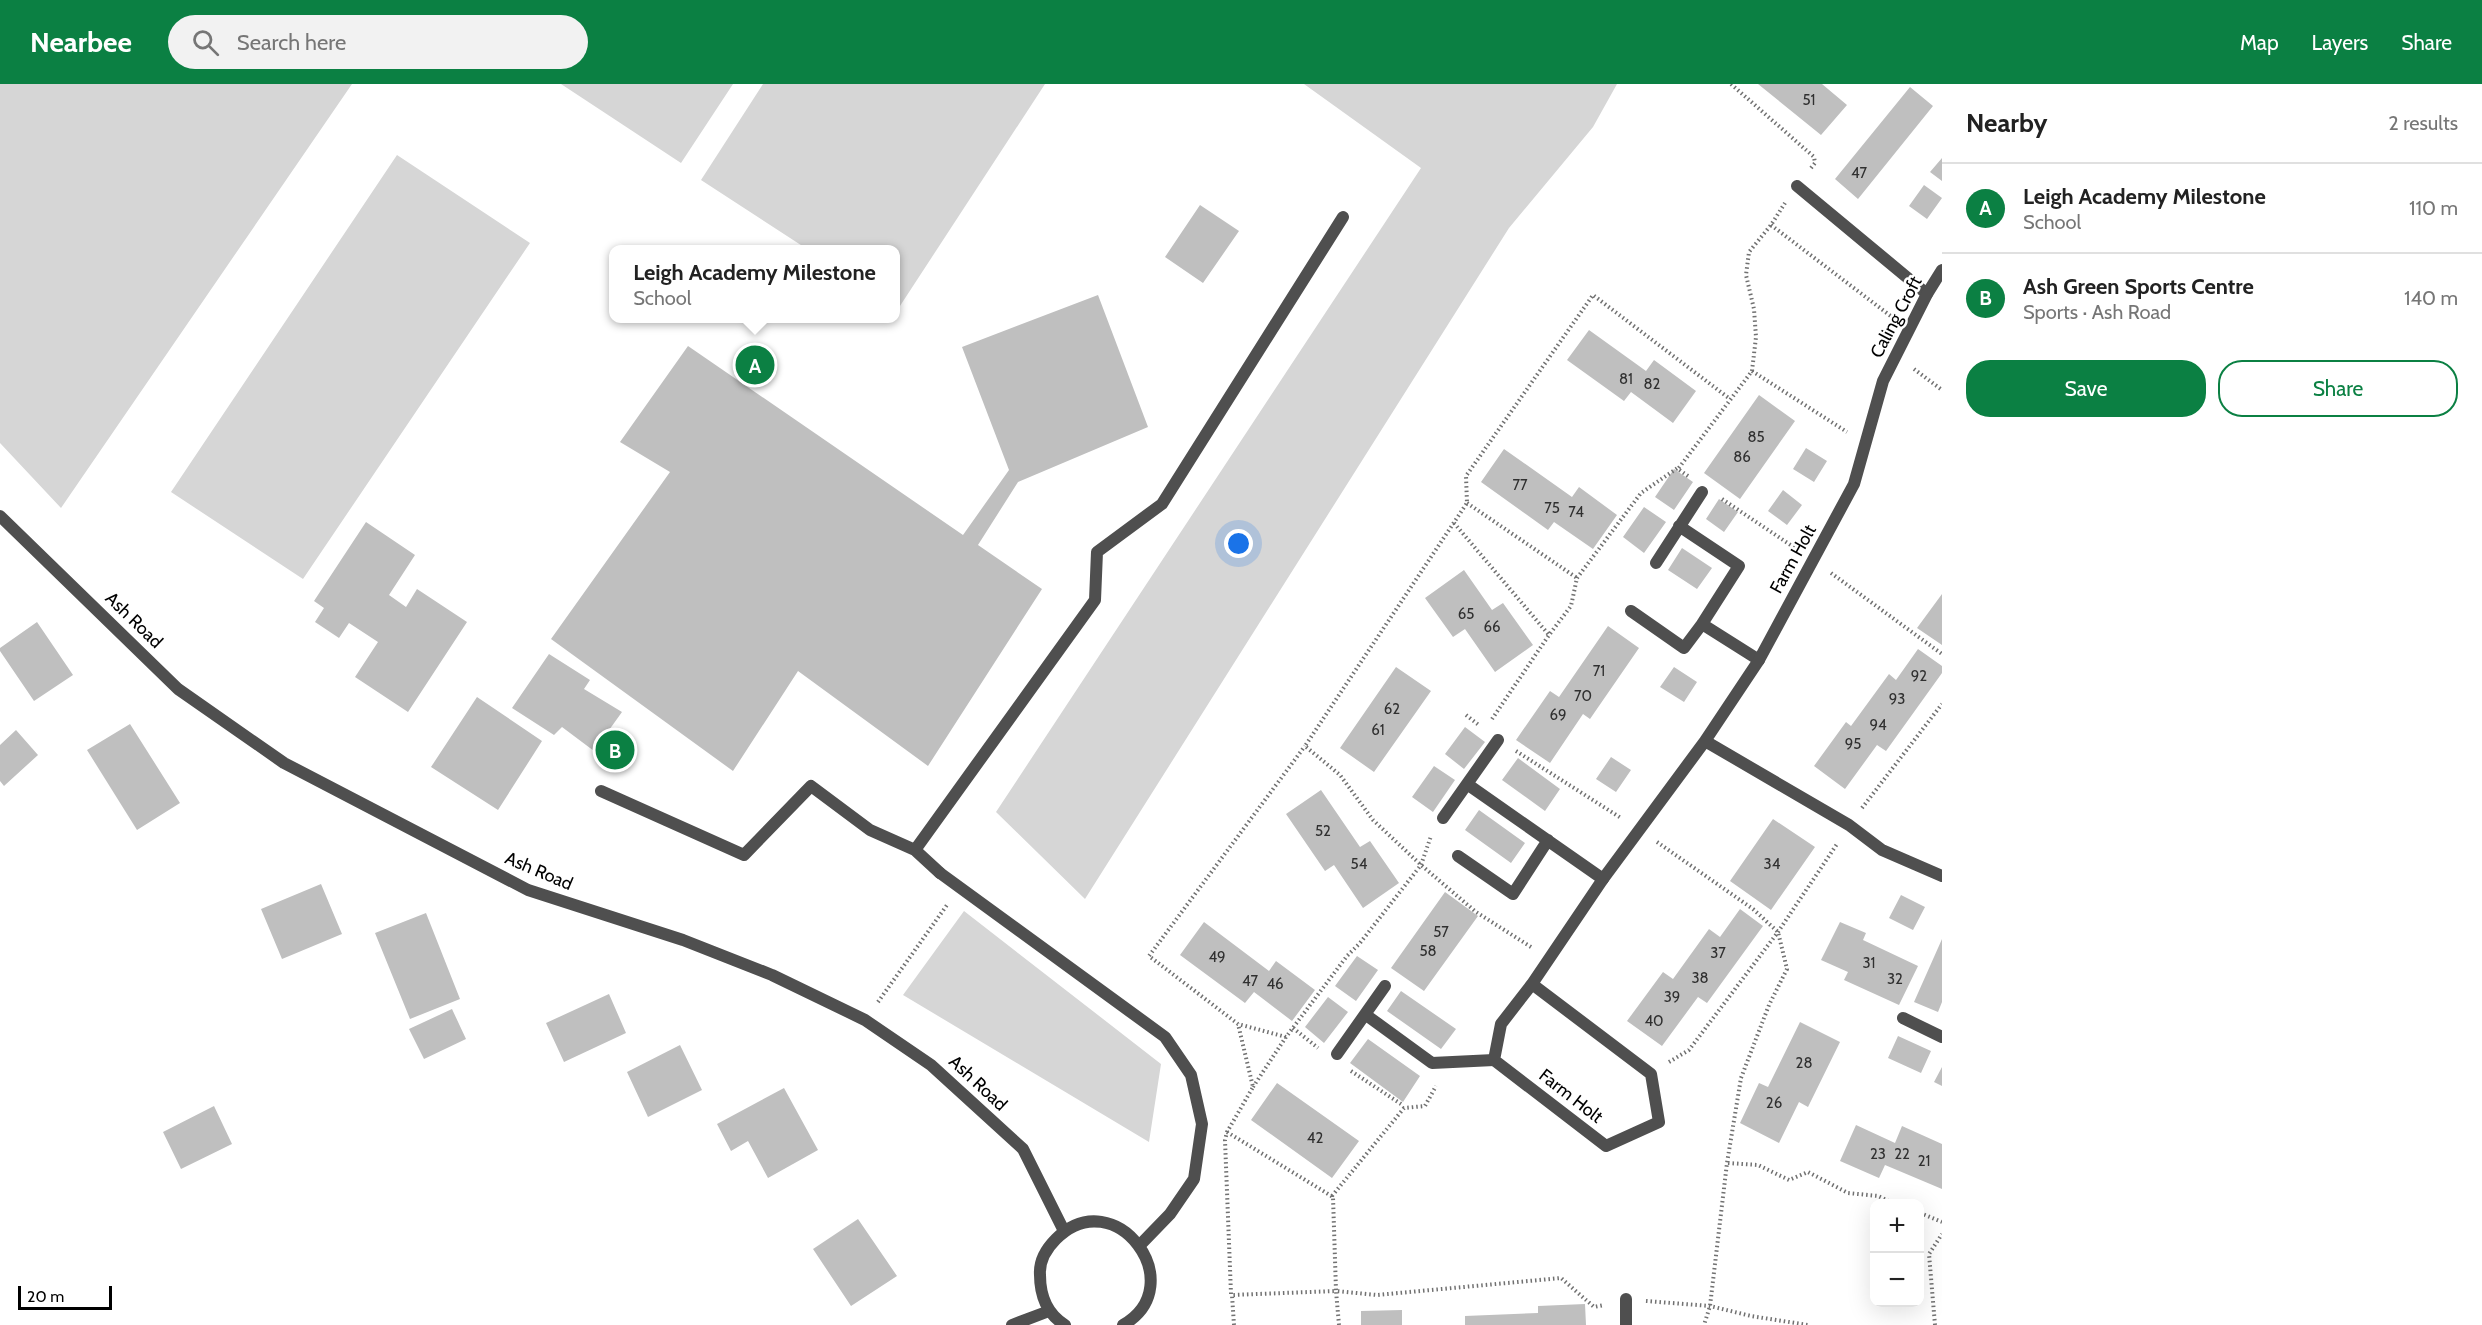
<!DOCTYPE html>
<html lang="en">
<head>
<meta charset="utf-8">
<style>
  body { margin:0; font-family:Cabin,sans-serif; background:#f2f2f2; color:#222 }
  .controls { position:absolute; right:18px; bottom:18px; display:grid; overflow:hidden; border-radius:12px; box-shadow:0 6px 24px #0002 }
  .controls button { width:54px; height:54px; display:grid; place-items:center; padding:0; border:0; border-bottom:2px solid #e0e0e0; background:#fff; color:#222; font:30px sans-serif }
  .scale { position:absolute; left:18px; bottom:15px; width:94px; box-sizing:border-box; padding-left:6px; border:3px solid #000; border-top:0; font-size:16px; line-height:21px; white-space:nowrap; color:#000; -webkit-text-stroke:4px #fff; paint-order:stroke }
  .you { position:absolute; left:1239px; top:460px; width:21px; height:21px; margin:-15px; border:4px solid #fff; border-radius:50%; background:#1a73e8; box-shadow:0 0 0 9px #1a73e833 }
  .badge { display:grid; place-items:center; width:39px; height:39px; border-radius:50%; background:#0b8043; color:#fff; font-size:20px; font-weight:700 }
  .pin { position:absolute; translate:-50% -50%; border:3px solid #fff; box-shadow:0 2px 6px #0006 }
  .popup { position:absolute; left:609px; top:161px; width:291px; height:78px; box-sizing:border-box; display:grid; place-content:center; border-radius:12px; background:#fff; filter:drop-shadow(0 2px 4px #0005); font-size:20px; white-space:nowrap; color:#767676 }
  .popup b { font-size:22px; color:#222 }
  .popup::after { content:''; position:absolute; left:50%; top:100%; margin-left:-12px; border:12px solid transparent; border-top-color:#fff }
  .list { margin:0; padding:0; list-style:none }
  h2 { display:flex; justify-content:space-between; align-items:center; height:78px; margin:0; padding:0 24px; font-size:26px }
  h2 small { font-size:20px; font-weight:400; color:#767676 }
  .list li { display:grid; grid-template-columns:39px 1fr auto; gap:18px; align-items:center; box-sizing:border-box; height:90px; padding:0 24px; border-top:2px solid #e0e0e0 }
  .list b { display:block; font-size:22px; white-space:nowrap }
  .list p { margin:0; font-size:20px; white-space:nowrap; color:#767676 }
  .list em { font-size:20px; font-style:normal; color:#767676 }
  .actions { display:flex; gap:12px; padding:18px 24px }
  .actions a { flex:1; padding:14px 0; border:2px solid #0b8043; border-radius:24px; text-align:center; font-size:21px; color:#0b8043 }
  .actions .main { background:#0b8043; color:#fff }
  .icon { flex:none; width:33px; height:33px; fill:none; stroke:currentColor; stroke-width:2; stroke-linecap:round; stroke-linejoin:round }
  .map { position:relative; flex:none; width:1942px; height:1241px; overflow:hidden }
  header { display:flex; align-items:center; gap:36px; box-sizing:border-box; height:84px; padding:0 30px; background:#0b8043; color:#fff }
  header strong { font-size:28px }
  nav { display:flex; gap:33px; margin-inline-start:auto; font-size:21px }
  .search { width:420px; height:54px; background:#f2f2f2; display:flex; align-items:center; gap:15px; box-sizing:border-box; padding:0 21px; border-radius:33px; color:#767676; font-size:22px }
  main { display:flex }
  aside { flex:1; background:#fff }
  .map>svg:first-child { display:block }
  .green { fill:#d6d6d6 }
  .building { fill:#bfbfbf }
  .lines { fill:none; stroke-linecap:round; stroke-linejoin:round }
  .path { stroke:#717171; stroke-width:4; stroke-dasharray:1.5 3; stroke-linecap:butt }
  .service { stroke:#4f4f4f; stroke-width:12 }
  .minor { stroke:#4f4f4f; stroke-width:12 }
  .tertiary { stroke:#4f4f4f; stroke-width:12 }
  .labels { text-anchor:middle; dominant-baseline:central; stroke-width:5; stroke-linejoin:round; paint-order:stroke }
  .number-label { font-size:15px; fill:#303030 }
  .street-label { font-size:18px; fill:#000; stroke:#fff }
</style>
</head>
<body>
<header>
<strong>Nearbee</strong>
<div class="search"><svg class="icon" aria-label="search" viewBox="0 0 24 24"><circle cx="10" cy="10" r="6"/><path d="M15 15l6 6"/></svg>Search here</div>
<nav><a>Map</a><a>Layers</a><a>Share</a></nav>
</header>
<main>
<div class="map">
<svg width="1942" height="1241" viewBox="0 0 1942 1241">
  <rect width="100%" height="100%" fill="#fff"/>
  <path class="green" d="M0,0H352L61,424L0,359Z
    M561,0H733L681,79Z
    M763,0H1045L898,225L896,223V166L807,165L701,96Z
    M1304,0H1617L1593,43L1509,144L1085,815L996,728L1421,84Z
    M397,71L530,159L303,495L171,408Z
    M964,827L1161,980L1149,1058L903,911Z"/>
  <path class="building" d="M1758,0H1822L1847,21L1821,51Z
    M1910,3L1933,22L1858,115L1835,95Z
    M1942,74V97L1930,88Z
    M1924,101L1942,114L1927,135L1909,122Z
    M1200,121L1239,147L1203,199L1165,173Z
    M1098,211L1148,343L1018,398L978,461L1042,505L928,682L798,587L733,687L551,555L670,388L620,358L688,262L963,451L1009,386L962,263Z
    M1589,246L1646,287L1654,276L1696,307L1673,339L1631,308L1624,317L1567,276Z
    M1759,311L1795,337L1740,415L1704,389Z
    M1806,364L1827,377L1814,398L1793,385Z
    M1504,365L1572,413L1579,403L1617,431L1593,465L1554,438L1548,446L1481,398Z
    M1674,385L1693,398L1674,426L1655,413Z
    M1783,406L1802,421L1787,441L1768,427Z
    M1719,415L1738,428L1724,448L1706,435Z
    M1644,423L1666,438L1644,469L1623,453Z
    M366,438L415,471L389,511L406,523L417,505L467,538L408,628L355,593L378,558L349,539L339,554L315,538L324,524L314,517Z
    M1682,464L1712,484L1697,505L1668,486Z
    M1464,486L1492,526L1503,519L1533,561L1495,588L1465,545L1453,553L1425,514Z
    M1942,510V561L1917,544Z
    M37,538L73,591L34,617L0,567V564Z
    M1608,542L1639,564L1590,635L1583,630L1550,679L1516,656L1550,607L1559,613Z
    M1918,565L1942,582V589L1886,667L1877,661L1845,705L1814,682L1846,638L1851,642L1889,590L1896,596Z
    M549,570L590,596L584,605L622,628L594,667L562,643L554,651L512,624Z
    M1396,583L1431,607L1374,688L1340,664Z
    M1674,583L1697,598L1684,618L1660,603Z
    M477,613L542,657L498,726L431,683Z
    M130,640L180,719L137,746L87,666Z
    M1465,643L1485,658L1464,685L1445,670Z
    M16,646L38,671L4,702L0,697V661Z
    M1611,673L1631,686L1616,708L1596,695Z
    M1518,674L1560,705L1545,727L1502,696Z
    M1434,682L1455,696L1433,728L1412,713Z
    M1321,706L1360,763L1370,757L1399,799L1363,824L1334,781L1325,787L1286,730Z
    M1479,726L1525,759L1511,779L1465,746Z
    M1773,735L1815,763L1771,826L1730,797Z
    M321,800L342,850L282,875L261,825Z
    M1445,808L1478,832L1424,907L1391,884Z
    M1901,811L1925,823L1913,846L1889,834Z
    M1740,825L1763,842L1707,919L1698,913L1662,962L1627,937L1663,888L1673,895L1709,845L1720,853Z
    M426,829L460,915L410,935L375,849Z
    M1204,838L1269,887L1276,877L1315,906L1292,937L1254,908L1245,919L1180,871Z
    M1840,838L1866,849L1863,856L1918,882L1899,921L1844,896L1848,888L1821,876Z
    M1942,855V918L1938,928L1914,918Z
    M1357,872L1378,886L1356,917L1335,902Z
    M1401,907L1456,945L1441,965L1387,927Z
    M609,910L626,949L564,978L546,939Z
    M1328,913L1348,928L1324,959L1305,943Z
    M452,925L466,955L424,975L409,945Z
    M1800,938L1840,958L1808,1023L1799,1018L1779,1059L1740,1039L1759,999L1768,1003Z
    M1898,952L1931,967L1921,989L1888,974Z
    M1368,955L1420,992L1403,1018L1350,979Z
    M680,961L702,1006L648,1033L627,988Z
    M1942,983V1002L1934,998Z
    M1277,999L1359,1057L1332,1094L1251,1036Z
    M784,1004L818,1066L768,1094L748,1057L731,1067L717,1040Z
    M214,1022L232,1060L181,1085L163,1048Z
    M1856,1041L1895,1059L1902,1042L1942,1060V1105L1885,1081L1879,1094L1840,1077Z
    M858,1135L897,1192L851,1222L813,1165Z
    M1585,1220L1586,1241H1465V1232L1538,1229V1222Z
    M1402,1226V1241H1361V1227Z"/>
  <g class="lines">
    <path class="path" d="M1731,0L1814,73L1815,79L1811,84
      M1771,141L1892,233
      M1914,285L1942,306
      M1752,287L1847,348
      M1688,392L1678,385L1752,287L1756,253L1754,225L1746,191L1749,168L1771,141L1785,119
      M1722,415L1795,464
      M1467,419L1577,494
      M1454,439L1549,551
      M1831,489L1942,570
      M1466,631L1480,642
      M1492,635L1549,551L1571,522L1577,494L1641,409L1679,383
      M1516,667L1621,734
      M1862,724L1942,620
      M1657,758L1753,825L1778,848L1787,885L1769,921L1741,994L1727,1079L1710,1222L1704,1241
      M1531,863L1476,828L1421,781L1373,736L1340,691L1305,662L1467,419L1466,392L1593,211L1730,315
      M878,918L947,821
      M1293,944L1318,964
      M1286,953L1238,940L1149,872L1305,662
      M1669,978L1689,966L1778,848L1837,760
      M1351,987L1401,1020
      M1253,1003L1286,953L1347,872L1360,859L1421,781L1431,752
      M1227,1048L1333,1113L1336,1207
      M1728,1079L1758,1081L1789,1096L1808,1088L1848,1109L1878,1112L1895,1120
      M1332,1112L1404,1024L1425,1022L1436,1002
      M1920,1129L1942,1138
      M1231,1210L1225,1056L1227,1048L1253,1003L1238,940
      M1646,1217L1710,1222L1751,1232L1808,1241
      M1234,1241L1232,1211L1336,1207
      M1339,1241L1336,1207L1377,1211L1561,1194L1594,1223L1604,1221
      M1935,1241L1929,1170L1942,1150"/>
    <path class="service" d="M1797,102L1927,210
      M1679,442L1739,482L1702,540
      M1656,479L1702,408
      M1631,527L1684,564L1702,540L1759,576
      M1467,700L1603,795
      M601,707L744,771L811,702L870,746L915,766L940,789
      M1443,734L1498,656
      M915,766L1095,516L1097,468L1162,420L1343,133
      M1458,772L1513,810L1548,756
      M1366,931L1432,979L1494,976
      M1903,934L1942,953
      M1337,970L1385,902
      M1626,1215V1241"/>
    <path class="minor" d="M1705,657L1849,741L1882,766L1942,792
      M940,789L1165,953L1191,991L1202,1040L1194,1095L1170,1130L1140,1161
      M1532,900L1651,990L1659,1038L1606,1062L1494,976L1501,940L1532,900L1603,795L1705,657L1759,576L1854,400L1883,297L1927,210L1942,186
      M1012,1241L1049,1227"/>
    <path class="tertiary" d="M0,432L178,605L284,679L528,806L683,856L772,891L865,936L931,981L1023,1065L1064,1147
      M1065,1241C1047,1230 1040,1211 1040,1191C1039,1177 1047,1164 1056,1155C1115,1096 1193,1201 1123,1241"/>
  </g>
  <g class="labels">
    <g class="number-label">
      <text x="1809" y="16">51</text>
      <text x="1859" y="89">47</text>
      <text x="1626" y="295">81</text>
      <text x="1652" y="300">82</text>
      <text x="1756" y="353">85</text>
      <text x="1742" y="373">86</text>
      <text x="1520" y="401">77</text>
      <text x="1552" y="424">75</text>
      <text x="1576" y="428">74</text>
      <text x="1466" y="530">65</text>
      <text x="1492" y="543">66</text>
      <text x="1599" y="587">71</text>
      <text x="1919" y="592">92</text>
      <text x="1583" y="612">70</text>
      <text x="1897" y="615">93</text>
      <text x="1392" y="625">62</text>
      <text x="1558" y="631">69</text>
      <text x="1878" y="641">94</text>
      <text x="1378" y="646">61</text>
      <text x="1853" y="660">95</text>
      <text x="1323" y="747">52</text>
      <text x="1359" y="780">54</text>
      <text x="1772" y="780">34</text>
      <text x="1441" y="848">57</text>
      <text x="1428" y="867">58</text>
      <text x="1718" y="869">37</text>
      <text x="1217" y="873">49</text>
      <text x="1869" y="879">31</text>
      <text x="1700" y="894">38</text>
      <text x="1895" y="895">32</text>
      <text x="1250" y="897">47</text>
      <text x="1275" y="900">46</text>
      <text x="1672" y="913">39</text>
      <text x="1654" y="937">40</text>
      <text x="1804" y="979">28</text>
      <text x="1774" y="1019">26</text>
      <text x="1315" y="1054">42</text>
      <text x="1878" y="1070">23</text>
      <text x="1902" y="1070">22</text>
      <text x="1924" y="1077">21</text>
    </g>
    <g class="street-label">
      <text transform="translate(1896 233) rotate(-62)">Caling Croft</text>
      <text transform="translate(1793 475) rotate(-61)">Farm Holt</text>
      <text transform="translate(134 536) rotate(44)">Ash Road</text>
      <text transform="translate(539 787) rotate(23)">Ash Road</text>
      <text transform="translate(978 999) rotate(43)">Ash Road</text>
      <text transform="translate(1571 1012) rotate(38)">Farm Holt</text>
    </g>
  </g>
</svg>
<div class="controls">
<button>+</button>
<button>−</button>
</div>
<div class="scale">20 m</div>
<div class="you"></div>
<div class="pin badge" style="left:755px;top:281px">A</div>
<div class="popup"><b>Leigh Academy Milestone</b>School</div>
<div class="pin badge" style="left:615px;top:666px">B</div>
</div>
<aside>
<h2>Nearby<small>2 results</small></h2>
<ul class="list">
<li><span class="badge">A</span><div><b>Leigh Academy Milestone</b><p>School</p></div><em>110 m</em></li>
<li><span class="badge">B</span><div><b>Ash Green Sports Centre</b><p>Sports · Ash Road</p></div><em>140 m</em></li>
</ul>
<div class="actions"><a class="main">Save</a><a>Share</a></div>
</aside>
</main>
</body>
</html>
